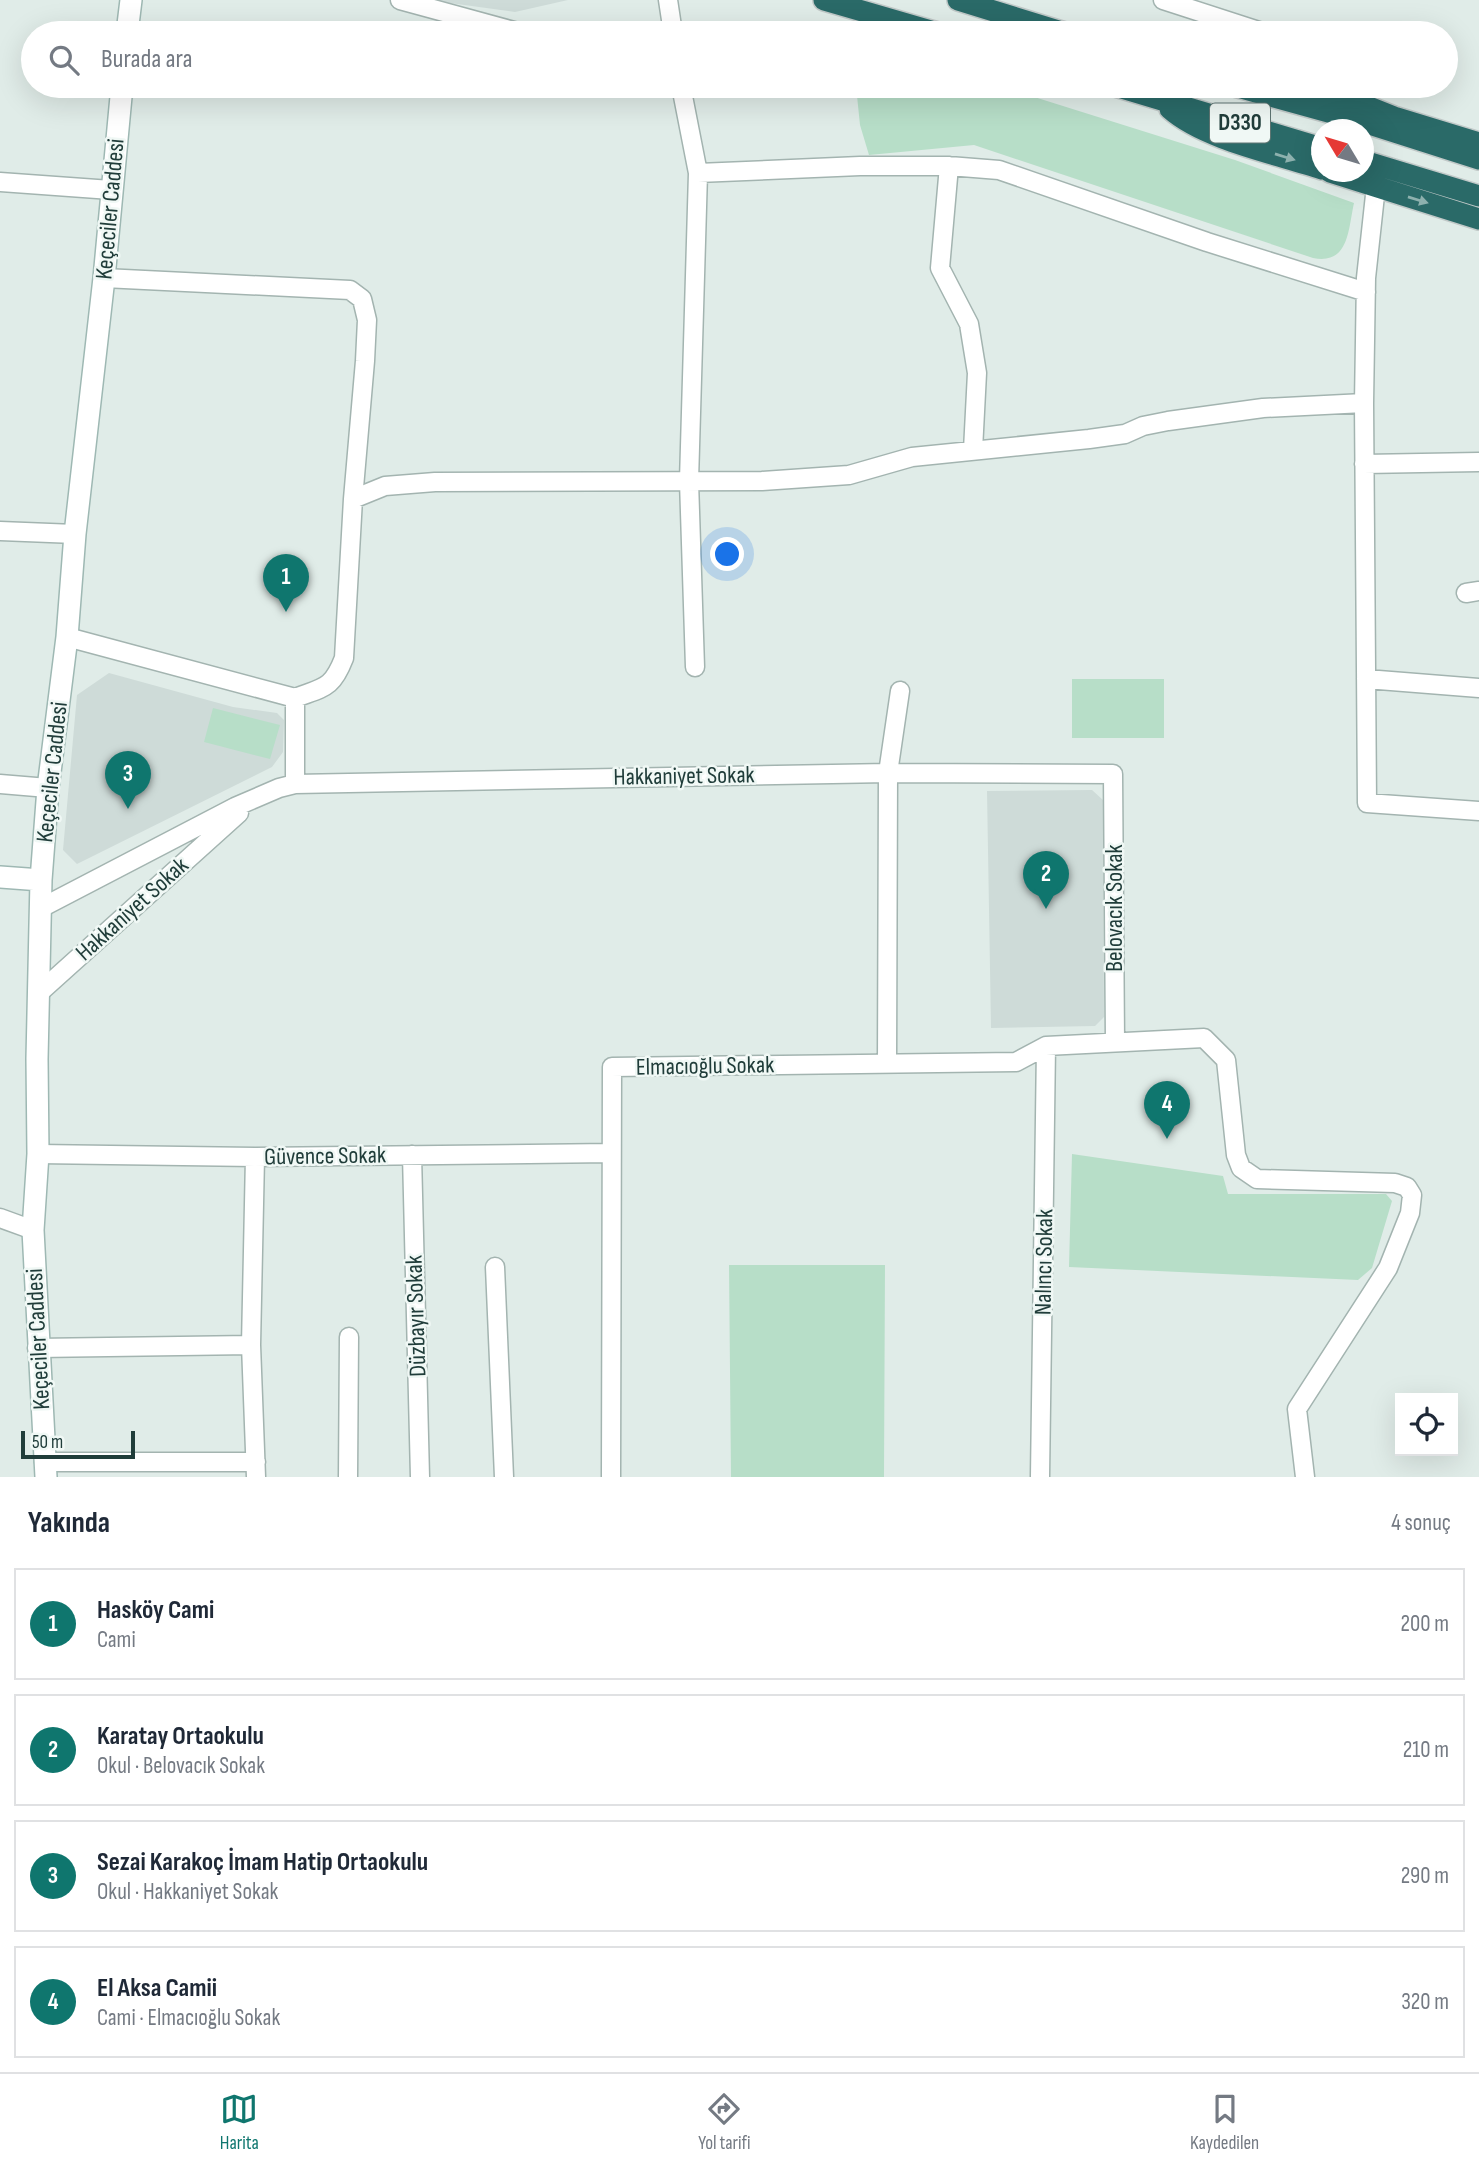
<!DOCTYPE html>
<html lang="tr">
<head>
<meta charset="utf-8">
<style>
  body { margin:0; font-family:"Sofia Sans Condensed",sans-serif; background:#f2f2f3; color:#1f2937 }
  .controls { position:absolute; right:21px; bottom:21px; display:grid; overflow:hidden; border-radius:0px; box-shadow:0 7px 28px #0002 }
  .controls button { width:63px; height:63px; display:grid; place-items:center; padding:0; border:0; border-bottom:2px solid #e0e1e3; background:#fff; color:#1f2937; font:35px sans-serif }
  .compass { position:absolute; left:1311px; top:119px; width:63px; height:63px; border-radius:50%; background:#fff; box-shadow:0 7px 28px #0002; rotate:308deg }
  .scale { position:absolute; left:21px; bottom:18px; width:114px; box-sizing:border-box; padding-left:7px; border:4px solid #203d3a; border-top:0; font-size:19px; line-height:24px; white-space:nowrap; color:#203d3a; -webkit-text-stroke:5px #f0f8f5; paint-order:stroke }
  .you { position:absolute; left:728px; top:555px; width:24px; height:24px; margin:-18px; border:5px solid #fff; border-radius:50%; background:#1a73e8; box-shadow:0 0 0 10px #1a73e833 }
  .badge { display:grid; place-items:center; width:46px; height:46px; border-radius:50%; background:#0f766e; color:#fff; font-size:23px; font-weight:700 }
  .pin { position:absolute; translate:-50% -58px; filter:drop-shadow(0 2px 4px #0008) }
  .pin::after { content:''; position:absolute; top:37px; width:24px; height:21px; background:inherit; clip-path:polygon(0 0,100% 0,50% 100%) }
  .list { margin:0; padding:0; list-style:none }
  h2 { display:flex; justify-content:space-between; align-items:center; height:91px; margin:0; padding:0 28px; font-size:30px }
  h2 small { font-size:23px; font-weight:400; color:#747a83 }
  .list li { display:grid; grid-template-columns:46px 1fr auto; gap:21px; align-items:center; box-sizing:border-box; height:112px; margin:0 14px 14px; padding:0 14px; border:2px solid #e0e1e3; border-radius:0px }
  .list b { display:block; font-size:26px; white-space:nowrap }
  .list p { margin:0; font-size:23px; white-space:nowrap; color:#747a83 }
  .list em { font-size:23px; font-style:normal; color:#747a83 }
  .icon { flex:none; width:38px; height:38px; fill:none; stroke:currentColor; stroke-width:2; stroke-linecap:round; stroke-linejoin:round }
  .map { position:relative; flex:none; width:1479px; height:1477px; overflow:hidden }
  .search { position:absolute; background:#fff; box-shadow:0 7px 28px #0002; left:21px; right:21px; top:21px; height:77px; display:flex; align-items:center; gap:18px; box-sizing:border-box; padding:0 24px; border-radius:38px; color:#747a83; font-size:26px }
  .sheet { height:595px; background:#fff }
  nav { display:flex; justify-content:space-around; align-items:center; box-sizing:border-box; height:98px; border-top:2px solid #e0e1e3; background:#fff; font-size:19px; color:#747a83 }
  nav a { display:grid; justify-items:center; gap:4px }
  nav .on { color:#0f766e }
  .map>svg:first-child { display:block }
  .built { fill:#cedbd8 }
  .green { fill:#b7dec8 }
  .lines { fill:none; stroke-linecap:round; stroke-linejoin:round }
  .street-casing { stroke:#a3b4b0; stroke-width:21 }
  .secondary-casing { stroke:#9eb8b3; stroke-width:24 }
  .highway-casing { stroke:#c1c9c8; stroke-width:24 }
  .street { stroke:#fff; stroke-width:18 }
  .secondary { stroke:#fff; stroke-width:21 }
  .highway { stroke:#2a6a68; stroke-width:21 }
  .oneway { fill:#8db1ae }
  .labels { text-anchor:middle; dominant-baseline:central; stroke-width:5; stroke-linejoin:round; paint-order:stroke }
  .shield { fill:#f0f8f5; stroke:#5e7572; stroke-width:2 }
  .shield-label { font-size:23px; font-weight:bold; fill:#203d3a }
  .street-label { font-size:24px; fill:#203d3a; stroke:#f0f8f5 }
</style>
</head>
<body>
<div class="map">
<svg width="1479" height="1477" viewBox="0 0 1479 1477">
  <rect width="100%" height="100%" fill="#e0ece8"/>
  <path class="built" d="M428,0H568L515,12Z
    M109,673L233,707L277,713L284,720L283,752L272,767L77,864L63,850L77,695Z
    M1092,790L1103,800L1104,1017L1095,1026L991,1028L987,791Z"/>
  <path class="green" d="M856,86H999L1235,160L1354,203C1348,230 1349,265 1313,258L974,145L869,155L860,125Z
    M1072,679H1164V738H1072Z
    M213,708L280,725L270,759L204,742Z
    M1072,1154L1223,1176L1228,1194H1386L1392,1201L1372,1268L1358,1280L1069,1267Z
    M729,1265H885L884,1477H731Z"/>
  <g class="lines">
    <defs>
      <path id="street" d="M400,0L521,33
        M668,0L673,33
        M1163,0L1265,33
        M681,86L698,173L689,481L695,667
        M949,166L940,268L969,324L977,373L973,450
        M698,173L860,166H949L999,170L1207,242L1366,292
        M0,182L111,190
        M1376,186L1366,278L1364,403L1367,803L1479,811
        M104,278L350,290L362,299L367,320L365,361L353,499
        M1364,464L1479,462
        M0,531L75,534
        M1466,593L1479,591
        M67,637L295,698V784
        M1366,679L1479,688
        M295,698C324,687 332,689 344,658L353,499L385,486L435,482L762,481L849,475L912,457L1089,439L1125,434L1143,426L1168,421L1263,408L1364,403
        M0,784L48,788
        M41,908L235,807L279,788L295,784L888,773L1113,774L1115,1042
        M39,993L239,813
        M887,1064L888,773L900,691
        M38,1154L255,1157L611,1153
        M412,1155L420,1477
        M255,1157L251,1345L256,1477
        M0,1218L33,1230
        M495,1267L504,1477
        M37,1348L251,1345
        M44,1462H256
        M348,1477L349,1337
        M611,1477L612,1067L1016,1062L1046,1046L1204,1038L1226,1060L1236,1155L1241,1168L1257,1179L1395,1183L1407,1187L1412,1195L1410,1213L1388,1268L1297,1409L1305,1477
        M1040,1477L1046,1046"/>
      <path id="secondary" d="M127,33L131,0
        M0,877L41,880
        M46,1477L33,1230L38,1154L37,1059L41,880L48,788L67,637L75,534L104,278L122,86"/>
      <path id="highway" d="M824,0L938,33
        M958,0L1065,33
        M1115,86L1322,148
        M1234,86L1357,120L1479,159
        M1310,86L1329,91L1394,117L1479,143
        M1170,109C1205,140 1277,154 1322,169
        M1364,161L1479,196
        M1330,172L1479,219"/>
    </defs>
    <use href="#street" class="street-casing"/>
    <use href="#secondary" class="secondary-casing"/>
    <use href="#highway" class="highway-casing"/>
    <use href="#street" class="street"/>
    <use href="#secondary" class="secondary"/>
    <use href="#highway" class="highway"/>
  </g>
  <defs><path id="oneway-solid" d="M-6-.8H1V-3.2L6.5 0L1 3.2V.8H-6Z" transform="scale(1.75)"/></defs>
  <g class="oneway">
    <use href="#oneway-solid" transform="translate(1285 157) rotate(17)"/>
    <use href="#oneway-solid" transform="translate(1418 200) rotate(17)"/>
  </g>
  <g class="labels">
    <rect class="shield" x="1210" y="103.5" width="60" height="39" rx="5"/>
    <g class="shield-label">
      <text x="1240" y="123">D330</text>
    </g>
    <g class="street-label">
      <text transform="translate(110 209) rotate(-85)">Keçeciler Caddesi</text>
      <text transform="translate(52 772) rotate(-84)">Keçeciler Caddesi</text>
      <text transform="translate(684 776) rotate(-1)">Hakkaniyet Sokak</text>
      <text transform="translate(1114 908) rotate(-90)">Belovacık Sokak</text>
      <text transform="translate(132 909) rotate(-42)">Hakkaniyet Sokak</text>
      <text transform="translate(705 1066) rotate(-1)">Elmacıoğlu Sokak</text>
      <text transform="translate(325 1156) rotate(-1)">Güvence Sokak</text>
      <text transform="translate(1044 1262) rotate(-89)">Nalıncı Sokak</text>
      <text transform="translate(416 1316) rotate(-92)">Düzbayır Sokak</text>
      <text transform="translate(38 1339) rotate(-93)">Keçeciler Caddesi</text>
    </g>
  </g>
</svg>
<div class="controls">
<button><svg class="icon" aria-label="locate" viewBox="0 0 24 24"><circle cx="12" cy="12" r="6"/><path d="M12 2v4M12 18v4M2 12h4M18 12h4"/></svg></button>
</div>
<svg class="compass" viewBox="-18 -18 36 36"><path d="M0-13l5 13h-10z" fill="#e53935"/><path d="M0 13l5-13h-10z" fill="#747a83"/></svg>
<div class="scale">50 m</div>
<div class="you"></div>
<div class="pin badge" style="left:286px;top:612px">1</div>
<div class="pin badge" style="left:1046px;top:909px">2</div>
<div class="pin badge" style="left:128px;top:809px">3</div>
<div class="pin badge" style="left:1167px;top:1139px">4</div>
<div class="search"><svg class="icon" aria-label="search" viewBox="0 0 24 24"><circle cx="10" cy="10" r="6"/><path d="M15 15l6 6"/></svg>Burada ara</div>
</div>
<section class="sheet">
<h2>Yakında<small>4 sonuç</small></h2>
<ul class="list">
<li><span class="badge">1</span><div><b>Hasköy Cami</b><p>Cami</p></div><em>200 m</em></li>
<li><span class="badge">2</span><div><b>Karatay Ortaokulu</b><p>Okul · Belovacık Sokak</p></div><em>210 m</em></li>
<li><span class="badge">3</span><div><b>Sezai Karakoç İmam Hatip Ortaokulu</b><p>Okul · Hakkaniyet Sokak</p></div><em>290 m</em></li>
<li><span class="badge">4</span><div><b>El Aksa Camii</b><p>Cami · Elmacıoğlu Sokak</p></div><em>320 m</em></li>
</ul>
</section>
<nav>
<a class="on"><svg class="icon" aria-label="map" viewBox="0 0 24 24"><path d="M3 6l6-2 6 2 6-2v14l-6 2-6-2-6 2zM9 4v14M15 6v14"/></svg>Harita</a>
<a><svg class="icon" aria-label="directions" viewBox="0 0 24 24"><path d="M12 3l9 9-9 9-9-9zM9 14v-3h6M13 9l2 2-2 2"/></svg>Yol tarifi</a>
<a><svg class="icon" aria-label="saved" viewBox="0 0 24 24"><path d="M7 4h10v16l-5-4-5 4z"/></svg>Kaydedilen</a>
</nav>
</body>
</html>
